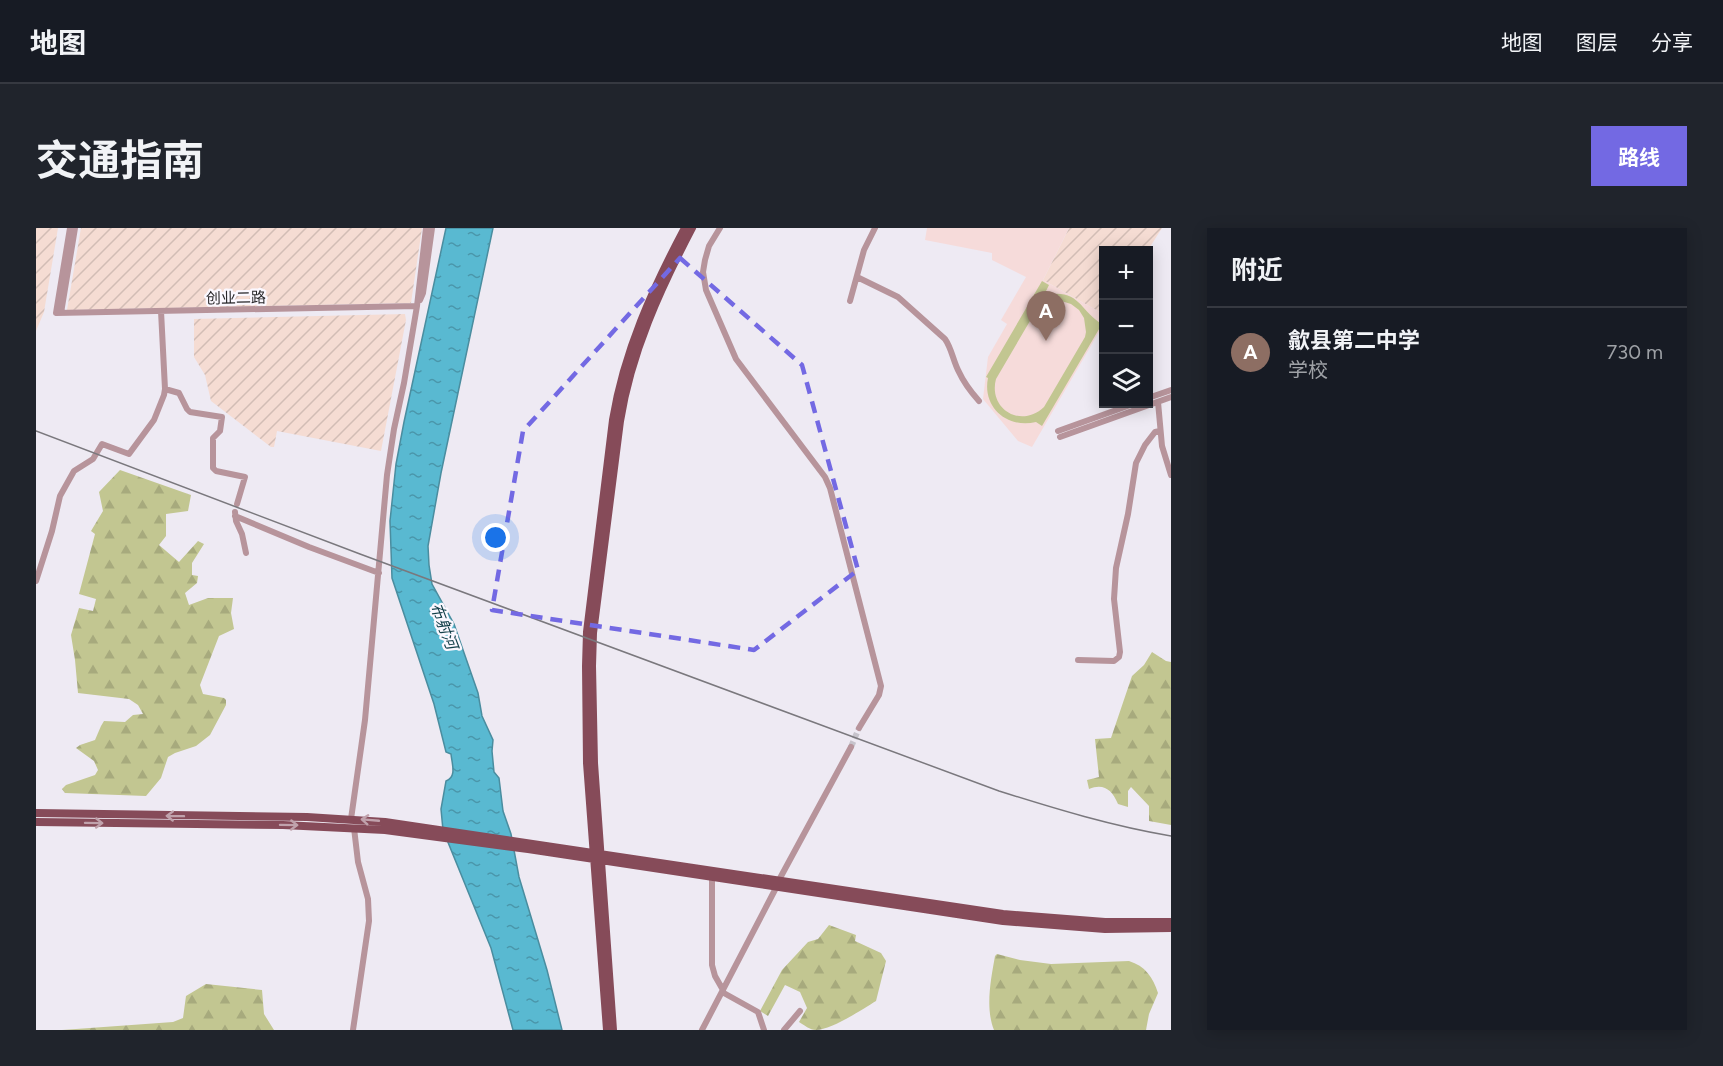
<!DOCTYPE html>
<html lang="zh">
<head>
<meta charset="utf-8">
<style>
  body { margin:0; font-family:Figtree,"Noto Sans SC",sans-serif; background:#20242c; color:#f1f3f6 }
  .controls { position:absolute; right:18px; top:18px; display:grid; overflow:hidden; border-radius:0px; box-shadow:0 3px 15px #0003 }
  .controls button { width:54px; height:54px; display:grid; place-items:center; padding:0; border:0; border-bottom:2px solid #363941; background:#171b24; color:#f1f3f6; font:30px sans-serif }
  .you { position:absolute; left:460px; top:310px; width:21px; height:21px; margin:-15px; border:4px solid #fff; border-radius:50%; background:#1a73e8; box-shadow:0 0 0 9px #1a73e833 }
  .badge { display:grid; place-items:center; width:39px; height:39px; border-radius:50%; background:#7369e3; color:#fff; font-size:20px; font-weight:700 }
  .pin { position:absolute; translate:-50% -50px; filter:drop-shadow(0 2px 3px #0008) }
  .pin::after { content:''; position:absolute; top:32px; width:21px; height:18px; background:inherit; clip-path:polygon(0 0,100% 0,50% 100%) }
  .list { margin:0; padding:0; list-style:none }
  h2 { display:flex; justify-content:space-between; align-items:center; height:78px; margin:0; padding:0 24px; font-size:26px }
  h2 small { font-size:20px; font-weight:400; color:#9ea1a6 }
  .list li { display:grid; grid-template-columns:39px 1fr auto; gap:18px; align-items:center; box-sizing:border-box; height:90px; padding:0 24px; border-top:2px solid #363941 }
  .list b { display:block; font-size:22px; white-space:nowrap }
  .list p { margin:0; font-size:20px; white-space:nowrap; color:#9ea1a6 }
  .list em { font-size:20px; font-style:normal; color:#9ea1a6 }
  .icon { flex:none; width:33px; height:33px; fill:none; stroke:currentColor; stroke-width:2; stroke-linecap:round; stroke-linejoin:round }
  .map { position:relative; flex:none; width:1135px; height:802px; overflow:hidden; border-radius:0px }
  header { display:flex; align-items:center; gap:36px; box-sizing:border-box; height:84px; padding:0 30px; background:#171b24; border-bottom:2px solid #363941 }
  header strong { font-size:28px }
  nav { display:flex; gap:33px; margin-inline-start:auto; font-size:21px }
  .intro { display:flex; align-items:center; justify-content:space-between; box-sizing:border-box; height:144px; padding:0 36px }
  h1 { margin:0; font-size:42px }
  .button { padding:15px 27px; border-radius:0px; background:#7369e3; color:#fff; font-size:21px; font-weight:700 }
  main { display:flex; gap:36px; padding:0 36px }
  aside { flex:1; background:#171b24; border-radius:0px; box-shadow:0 3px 15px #0003 }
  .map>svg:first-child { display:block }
  .industrial { fill:url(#industrial-furrows) }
  .education { fill:#f6dbda }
  .forest { fill:url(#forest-firs) }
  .pitch { fill:#c2c691; fill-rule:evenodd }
  .water { fill:url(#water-ripples); stroke:#4a8d9f; stroke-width:1.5 }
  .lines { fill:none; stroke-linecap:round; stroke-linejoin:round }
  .minor-tunnel { stroke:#c6c3cb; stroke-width:6; stroke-dasharray:6 3; stroke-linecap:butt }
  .minor { stroke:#b7949b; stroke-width:6 }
  .major { stroke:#864b59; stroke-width:8 }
  .rail { stroke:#7a787d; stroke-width:1.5 }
  .oneway { stroke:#c0a2ac }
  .marked { fill:none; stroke:#7369e3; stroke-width:4.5; stroke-dasharray:12 8; stroke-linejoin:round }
  .labels { text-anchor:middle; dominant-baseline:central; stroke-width:4.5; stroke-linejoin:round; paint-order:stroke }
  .street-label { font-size:15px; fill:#272629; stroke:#fbf8ff }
  .water-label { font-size:16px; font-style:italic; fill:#123f49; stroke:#fbf8ff }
</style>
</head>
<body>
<header>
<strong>地图</strong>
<nav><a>地图</a><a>图层</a><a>分享</a></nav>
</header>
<div class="intro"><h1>交通指南</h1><a class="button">路线</a></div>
<main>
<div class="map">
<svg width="1135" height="802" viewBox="0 0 1135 802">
  <defs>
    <pattern id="industrial-furrows" width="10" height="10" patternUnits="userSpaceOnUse" patternTransform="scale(1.5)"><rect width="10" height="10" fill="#f5dcd3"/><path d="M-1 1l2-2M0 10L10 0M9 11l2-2" fill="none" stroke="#d2bdb5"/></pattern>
    <pattern id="forest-firs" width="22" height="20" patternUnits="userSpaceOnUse" patternTransform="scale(1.5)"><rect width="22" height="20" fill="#c2c691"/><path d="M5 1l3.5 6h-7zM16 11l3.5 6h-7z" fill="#a7aa7d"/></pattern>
    <pattern id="water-ripples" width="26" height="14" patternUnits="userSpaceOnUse" patternTransform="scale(1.5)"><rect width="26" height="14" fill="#59b9d1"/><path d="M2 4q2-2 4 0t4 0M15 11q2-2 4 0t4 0" fill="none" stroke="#4a96aa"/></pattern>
  </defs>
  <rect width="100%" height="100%" fill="#eeeaf3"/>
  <path class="industrial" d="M0,0H22L8,84L0,103Z
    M45,0H386L375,75L31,82Z
    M1033,0H1126L1112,22H1068L1067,86L1007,52Z
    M369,86L370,92L345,223L241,203L238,219H235L175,173L169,147L158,129V91Z"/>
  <path class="education" d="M891,0H1033L1007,52L1067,86V97L996,219L982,213L947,171L952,129L971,96L965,92L990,49L956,32V25L889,12Z"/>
  <path class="forest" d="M84,242L155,267L152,283L130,286V308L123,317L143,334L162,313L168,316L156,335V347L162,348L161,355L149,365L153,377L172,370H197L195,385L198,401L183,408L164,457L167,466L188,470L190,472V477L174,507L160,518L139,525L132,529L125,550L110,568L29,565L26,561L30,557L59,547L62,542L58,533L40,520L44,517L59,512L65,498L68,493L89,494L97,487L107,486L102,477L93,471L42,465L39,432L35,407L43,380L57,383L60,371L43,366L59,306L55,303L67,283L63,264Z
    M1116,424L1130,433L1135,434V597L1113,593V578L1095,559L1092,563V579L1082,576C1076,562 1068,555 1053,561L1051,552L1063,549L1059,511L1075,510L1096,448L1108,437Z
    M793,697L820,707L819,713L845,725L850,733L840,773C827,781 795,802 780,802C774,802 768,797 763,794L771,780L764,764L749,757L732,788L724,783L746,742L772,714L782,711Z
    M961,726L984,732L1015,736L1093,733C1109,738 1117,749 1122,765L1113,786L1110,802H958C949,780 955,751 959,728Z
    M170,756L226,762L228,786L238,802H26L137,794L147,790L150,768Z"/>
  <path class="pitch" d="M1006,53L1013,57L1008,67C1044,60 1043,82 1066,96L1006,198L1000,194C971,201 946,179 952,150L950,149ZM1022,72L1035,76L1043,82L1048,90L1050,104L1049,109L1008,179C985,201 952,181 960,151L1001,81L1009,76Z"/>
  <path class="water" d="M410,0H457L405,245L392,318L393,337L396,356L418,396L442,465L446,488L457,512L456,523L458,544L463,550L467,583L475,606L483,649L511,742L526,802H477L455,720L407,602L405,581L410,553C421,549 416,536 415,526L410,524L398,476L356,350L354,293L360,236L368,194Z"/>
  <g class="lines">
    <path class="minor-tunnel" d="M815,519L823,500"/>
    <path class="minor" d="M34,0L20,85L381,78
      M684,0L673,18L669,32L667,44L670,62L700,131L789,249L794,260L845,458L843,467L823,500
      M821,49L862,69L909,111C916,121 917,133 923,144C928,155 935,164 943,173
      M384,72L387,65L396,0
      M814,73L828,22L839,0
      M25,85L39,0
      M129,161L143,165L151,181L154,184L186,189L184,203L177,210V240L180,243L209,249L201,276
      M1112,170L1135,162
      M1122,174L1126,218L1135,247
      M1022,203L1097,176
      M1024,209L1135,169
      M199,284L200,293L206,306L210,325
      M199,288L273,319L343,345
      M0,353L16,303L24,268L38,243L57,231L66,216L93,226L118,192L128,167L129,161L125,83
      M1042,432L1078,433L1083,429L1084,424L1078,371L1080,340L1092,286L1100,235L1109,217L1119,204L1124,203
      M315,591L329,492L351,247L358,201L368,155L381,78L390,0
      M676,649V737L679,748L687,762
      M743,652L815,519
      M686,764L722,784L728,802
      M317,802L333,693L332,671L322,634L318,600
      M666,802L741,658
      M748,802L764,783"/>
    <path class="major" d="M0,585L271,589L349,594L967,686L1069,694H1135
      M0,594L247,597L349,602L492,621L967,693L1069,701L1135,700
      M571,802L551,535L550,438L551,404L577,192C588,124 617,60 649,0
      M577,802L558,535L556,438L557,405L584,193C595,124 624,61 656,0"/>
    <path class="rail" d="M0,203L324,326L963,563C1020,581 1076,598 1135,608"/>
  </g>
  <defs><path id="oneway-shaft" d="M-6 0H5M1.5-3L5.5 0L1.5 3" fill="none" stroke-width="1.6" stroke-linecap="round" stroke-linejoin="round" transform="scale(1.5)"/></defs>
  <g class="oneway">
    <use href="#oneway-shaft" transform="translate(139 588) rotate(-179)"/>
    <use href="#oneway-shaft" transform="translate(334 592) rotate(-175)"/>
    <use href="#oneway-shaft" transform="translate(58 595) rotate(1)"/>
    <use href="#oneway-shaft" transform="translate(253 597) rotate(1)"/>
  </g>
  <path class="marked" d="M644,30L766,137L822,342L718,422L456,382L487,203Z"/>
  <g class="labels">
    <g class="street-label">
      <text transform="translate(200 70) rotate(-1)">创业二路</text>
    </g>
    <g class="water-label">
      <text transform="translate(408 398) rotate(69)">布射河</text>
    </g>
  </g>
</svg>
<div class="controls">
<button>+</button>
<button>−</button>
<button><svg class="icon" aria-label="layers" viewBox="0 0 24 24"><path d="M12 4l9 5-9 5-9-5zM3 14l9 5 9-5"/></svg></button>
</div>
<div class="you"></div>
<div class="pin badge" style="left:1010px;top:113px;background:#8d6e63">A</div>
</div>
<aside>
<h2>附近<small></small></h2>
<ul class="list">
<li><span class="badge" style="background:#8d6e63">A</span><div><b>歙县第二中学</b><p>学校</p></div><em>730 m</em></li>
</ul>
</aside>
</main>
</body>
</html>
